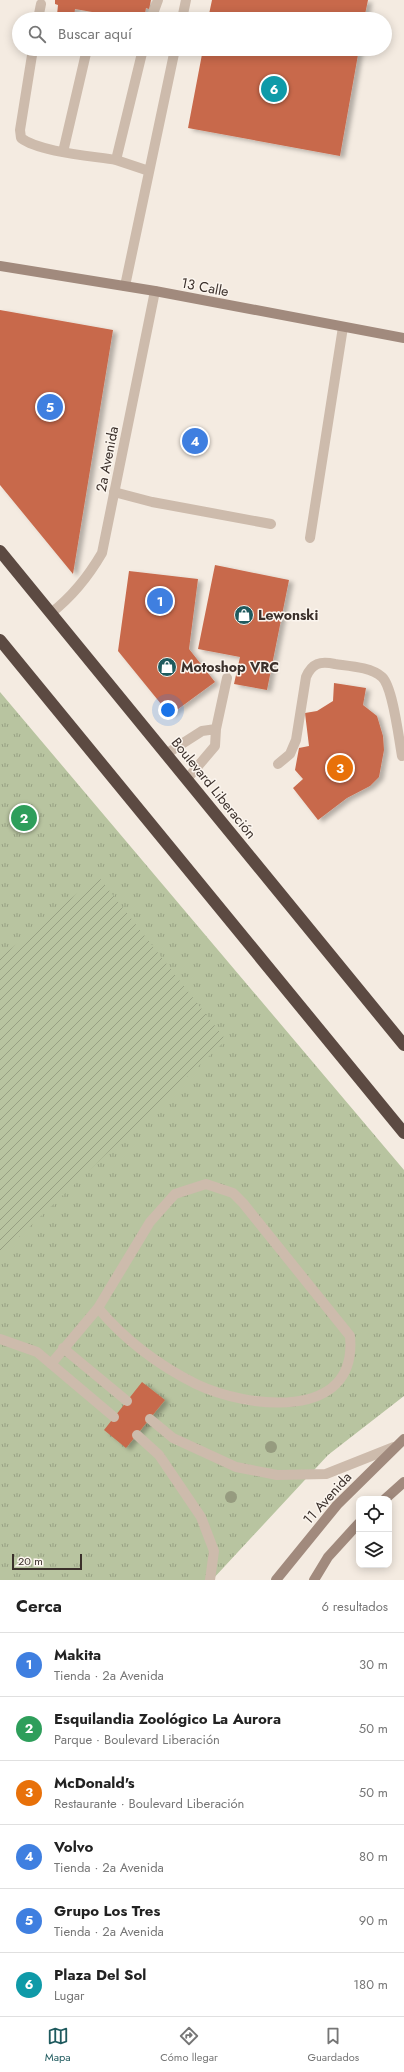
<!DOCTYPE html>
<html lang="es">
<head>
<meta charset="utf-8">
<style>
  body { margin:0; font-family:Jost,sans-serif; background:#f2f2f2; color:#222 }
  .controls { position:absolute; right:12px; bottom:12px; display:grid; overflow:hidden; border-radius:8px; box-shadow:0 2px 10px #0003 }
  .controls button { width:36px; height:36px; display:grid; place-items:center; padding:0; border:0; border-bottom:1px solid #e0e0e0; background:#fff; color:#222; font:20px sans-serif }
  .scale { position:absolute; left:12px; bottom:10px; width:70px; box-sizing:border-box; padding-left:4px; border:2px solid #3b302b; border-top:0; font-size:11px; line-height:14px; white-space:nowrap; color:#3b302b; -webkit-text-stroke:3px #fbf5ee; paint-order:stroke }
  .you { position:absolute; left:168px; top:710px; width:14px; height:14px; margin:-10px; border:3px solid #fff; border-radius:50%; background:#1a73e8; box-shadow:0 0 0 6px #1a73e833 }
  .badge { display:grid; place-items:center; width:26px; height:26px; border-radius:50%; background:#1f5a5e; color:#fff; font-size:13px; font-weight:700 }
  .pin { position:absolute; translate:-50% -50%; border:2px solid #fff; box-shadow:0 1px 4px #0006 }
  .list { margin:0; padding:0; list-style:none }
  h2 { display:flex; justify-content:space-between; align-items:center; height:52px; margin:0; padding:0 16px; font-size:17px }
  h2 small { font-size:13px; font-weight:400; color:#767676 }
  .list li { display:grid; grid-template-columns:26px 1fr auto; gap:12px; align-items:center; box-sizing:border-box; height:64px; padding:0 16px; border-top:1px solid #e0e0e0 }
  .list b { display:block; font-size:15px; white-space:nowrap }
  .list p { margin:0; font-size:13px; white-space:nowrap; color:#767676 }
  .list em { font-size:13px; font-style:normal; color:#767676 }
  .icon { flex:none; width:22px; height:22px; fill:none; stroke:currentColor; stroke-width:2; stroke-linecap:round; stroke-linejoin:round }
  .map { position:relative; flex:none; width:404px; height:1580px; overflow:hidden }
  .search { position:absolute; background:#fff; box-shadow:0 2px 10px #0003; left:12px; right:12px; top:12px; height:44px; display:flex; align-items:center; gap:10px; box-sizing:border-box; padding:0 14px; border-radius:22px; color:#767676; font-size:15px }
  .sheet { height:436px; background:#fff }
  nav { display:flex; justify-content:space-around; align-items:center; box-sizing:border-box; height:56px; border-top:1px solid #e0e0e0; background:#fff; font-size:11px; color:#767676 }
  nav a { display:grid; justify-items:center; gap:2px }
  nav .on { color:#1f5a5e }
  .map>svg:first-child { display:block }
  .park { fill:url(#park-tufts) }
  .garden { fill:url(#garden-furrows) }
  .building { fill:#c8694b; filter:url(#shadow) }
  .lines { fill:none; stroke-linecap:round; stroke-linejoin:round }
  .lane { stroke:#cdbbac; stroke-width:10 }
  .street { stroke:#cdbbac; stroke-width:10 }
  .secondary { stroke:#a18a7d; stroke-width:10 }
  .highway { stroke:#5c4a42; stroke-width:12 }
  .tree { fill:#969b7f }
  .labels { text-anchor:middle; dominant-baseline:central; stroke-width:3; stroke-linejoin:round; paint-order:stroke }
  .street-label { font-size:14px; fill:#3b302b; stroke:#fbf5ee }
  .poi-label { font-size:14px; font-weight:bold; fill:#3b302b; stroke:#fbf5ee; text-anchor:start }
</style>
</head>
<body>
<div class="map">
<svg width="404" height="1580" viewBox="0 0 404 1580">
  <defs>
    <pattern id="park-tufts" width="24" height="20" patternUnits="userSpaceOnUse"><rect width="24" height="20" fill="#b8c4a0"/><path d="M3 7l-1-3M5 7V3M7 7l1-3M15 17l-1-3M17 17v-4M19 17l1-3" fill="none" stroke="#97a083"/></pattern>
    <pattern id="garden-furrows" width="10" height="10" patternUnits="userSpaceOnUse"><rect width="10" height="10" fill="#b8c4a0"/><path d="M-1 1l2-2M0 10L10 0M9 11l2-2" fill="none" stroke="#97a083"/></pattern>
    <filter id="shadow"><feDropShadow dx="4.5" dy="2.5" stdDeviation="2" flood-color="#0004"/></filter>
  </defs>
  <rect width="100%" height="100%" fill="#f4ebe1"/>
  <path class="park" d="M0,692L404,1170V1396L328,1455L212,1580H0Z"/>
  <path class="garden" d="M98,876L226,1040L0,1255V958Z"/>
  <path class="building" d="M55,0H151L149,9L146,8L144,19H132L75,9L74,18L57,15L58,5L55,4Z
    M212,0H368L364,19H208Z
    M203,49H359L340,156L188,128Z
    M0,310L113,330L73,574L0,485Z
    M215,565L289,580L267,690L234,684L240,657L198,649Z
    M129,571L198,579L189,649L215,682L170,715L118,651Z
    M334,683L366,688L363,705L377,716L383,736L384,750L379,777L370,786L347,798L318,820L293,788L303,779L295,770L299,748L309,746L305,713L317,711L333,701Z
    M142,1382L165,1400L126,1448L104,1430Z"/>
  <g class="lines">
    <path class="lane" d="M38,19L41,4
      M151,19L158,0
      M182,19L186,0
      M33,49L20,130L21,138C39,152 92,156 116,160
      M143,49L116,160L149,171
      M63,152L87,49
      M125,286L175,49
      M114,492L152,502L271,524
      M310,538L343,327
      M166,754L202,731L216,729
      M278,764L290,754L296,740L306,677C312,663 320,661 335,664C349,666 371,667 382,677C393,687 399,740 402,756
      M187,779L215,746L216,729L227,678
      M0,1339L37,1352L114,1417
      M63,1348L127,1401
      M51,1364L98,1308L150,1222L175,1194L206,1184L233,1193L243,1203L350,1336C358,1423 246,1408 196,1384C158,1365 125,1340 98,1308
      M150,1419L173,1438L236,1467L277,1475L326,1474L394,1447
      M137,1435L159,1455L201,1517L214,1551L210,1580"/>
    <path class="street" d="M51,613C73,596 88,577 102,553L155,291"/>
    <path class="secondary" d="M0,266L155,291L404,338
      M385,1499L404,1482
      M276,1580L337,1505L404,1439
      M314,1580L328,1557L359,1523"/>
    <path class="highway" d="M0,551L404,1045
      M0,640L404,1133"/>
  </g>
  <g class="tree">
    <circle cx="271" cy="1447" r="6"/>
    <circle cx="231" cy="1497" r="6"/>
  </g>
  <defs>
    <symbol id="shop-disc" viewBox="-11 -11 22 22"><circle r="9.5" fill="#1f5a5e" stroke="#fbf5ee"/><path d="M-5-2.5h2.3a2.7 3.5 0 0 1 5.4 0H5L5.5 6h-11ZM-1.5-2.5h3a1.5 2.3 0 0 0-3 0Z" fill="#fff"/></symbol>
  </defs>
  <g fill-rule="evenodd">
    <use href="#shop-disc" x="233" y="604" width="22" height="22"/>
    <use href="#shop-disc" x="156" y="656" width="22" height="22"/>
  </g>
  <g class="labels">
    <g class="street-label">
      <text transform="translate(205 287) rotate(11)">13 Calle</text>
      <text transform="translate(107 459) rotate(-79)">2a Avenida</text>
      <text transform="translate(214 788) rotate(51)">Boulevard Liberación</text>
      <text transform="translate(327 1498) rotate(-48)">11 Avenida</text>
    </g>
    <g class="poi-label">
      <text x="258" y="615">Lewonski</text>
      <text x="181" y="667">Motoshop VRC</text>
    </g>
  </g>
</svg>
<div class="controls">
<button><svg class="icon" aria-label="locate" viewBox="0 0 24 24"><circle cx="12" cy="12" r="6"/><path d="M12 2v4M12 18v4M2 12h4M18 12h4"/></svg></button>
<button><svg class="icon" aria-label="layers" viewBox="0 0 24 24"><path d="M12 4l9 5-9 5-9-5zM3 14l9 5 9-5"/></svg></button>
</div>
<div class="scale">20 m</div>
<div class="you"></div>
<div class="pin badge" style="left:160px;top:601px;background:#3f7fe0">1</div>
<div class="pin badge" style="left:24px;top:818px;background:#2e9e5b">2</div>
<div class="pin badge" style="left:340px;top:768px;background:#e8710a">3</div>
<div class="pin badge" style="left:195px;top:441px;background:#3f7fe0">4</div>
<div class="pin badge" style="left:50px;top:407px;background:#3f7fe0">5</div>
<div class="pin badge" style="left:274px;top:89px;background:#0f9aa8">6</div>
<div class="search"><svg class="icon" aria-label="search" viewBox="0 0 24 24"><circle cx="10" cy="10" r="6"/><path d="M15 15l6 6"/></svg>Buscar aquí</div>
</div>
<section class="sheet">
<h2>Cerca<small>6 resultados</small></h2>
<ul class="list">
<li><span class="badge" style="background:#3f7fe0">1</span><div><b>Makita</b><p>Tienda · 2a Avenida</p></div><em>30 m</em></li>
<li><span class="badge" style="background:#2e9e5b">2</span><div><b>Esquilandia Zoológico La Aurora</b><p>Parque · Boulevard Liberación</p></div><em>50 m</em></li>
<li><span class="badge" style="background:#e8710a">3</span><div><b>McDonald's</b><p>Restaurante · Boulevard Liberación</p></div><em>50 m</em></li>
<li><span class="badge" style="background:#3f7fe0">4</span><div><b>Volvo</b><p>Tienda · 2a Avenida</p></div><em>80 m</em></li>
<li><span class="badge" style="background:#3f7fe0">5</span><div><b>Grupo Los Tres</b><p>Tienda · 2a Avenida</p></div><em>90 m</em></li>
<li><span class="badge" style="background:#0f9aa8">6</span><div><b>Plaza Del Sol</b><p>Lugar</p></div><em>180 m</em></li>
</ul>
</section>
<nav>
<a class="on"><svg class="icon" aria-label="map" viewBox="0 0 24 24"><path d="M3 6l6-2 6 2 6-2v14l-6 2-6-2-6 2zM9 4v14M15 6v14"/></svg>Mapa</a>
<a><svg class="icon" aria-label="directions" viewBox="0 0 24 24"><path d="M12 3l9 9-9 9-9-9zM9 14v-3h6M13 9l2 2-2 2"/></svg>Cómo llegar</a>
<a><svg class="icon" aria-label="saved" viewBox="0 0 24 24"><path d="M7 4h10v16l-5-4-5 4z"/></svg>Guardados</a>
</nav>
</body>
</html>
